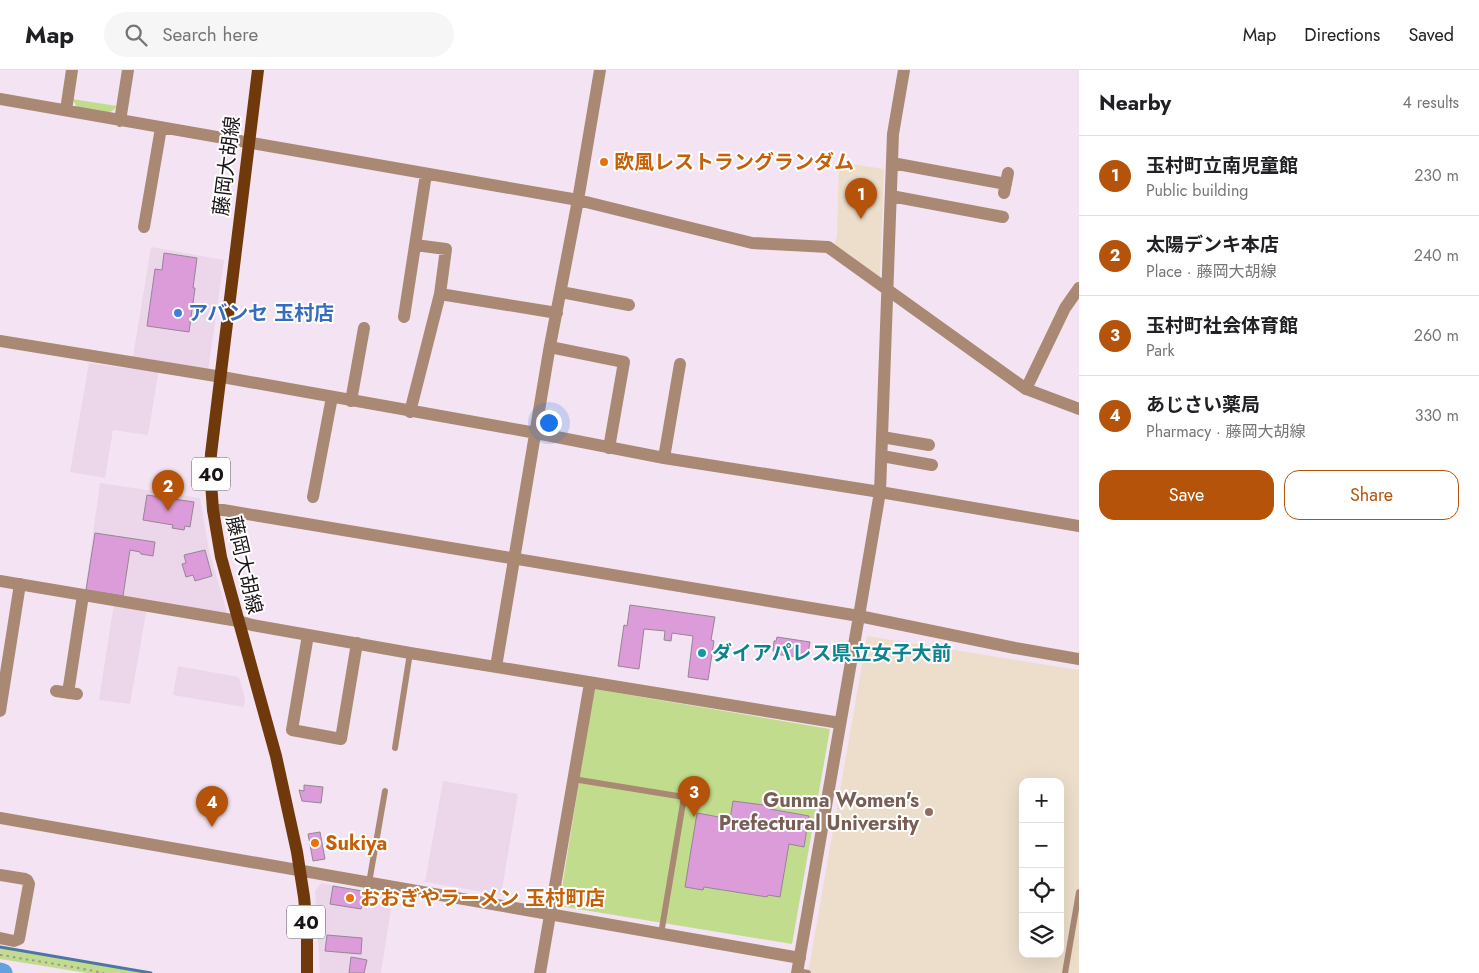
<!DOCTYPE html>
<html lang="en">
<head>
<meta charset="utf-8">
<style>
  body { margin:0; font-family:Jost,"Noto Sans JP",sans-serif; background:#f6f6f6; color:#202124 }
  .controls { position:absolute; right:15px; bottom:15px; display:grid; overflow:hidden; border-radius:10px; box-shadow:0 5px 20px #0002 }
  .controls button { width:45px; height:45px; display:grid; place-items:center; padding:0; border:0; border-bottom:1px solid #e0e0e0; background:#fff; color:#202124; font:25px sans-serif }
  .you { position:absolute; left:548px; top:352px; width:18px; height:18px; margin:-12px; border:4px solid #fff; border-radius:50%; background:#1a73e8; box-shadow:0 0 0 8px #1a73e833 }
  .badge { display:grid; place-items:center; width:32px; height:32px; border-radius:50%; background:#b45309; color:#fff; font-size:16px; font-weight:700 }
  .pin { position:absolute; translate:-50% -41px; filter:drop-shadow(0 1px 2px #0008) }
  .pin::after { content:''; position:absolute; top:26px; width:18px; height:15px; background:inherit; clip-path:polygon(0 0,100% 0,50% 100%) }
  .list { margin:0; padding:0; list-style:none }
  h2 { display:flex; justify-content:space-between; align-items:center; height:65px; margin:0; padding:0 20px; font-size:21px }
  h2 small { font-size:16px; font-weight:400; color:#757577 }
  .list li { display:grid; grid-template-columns:32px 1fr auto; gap:15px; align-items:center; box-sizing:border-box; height:80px; padding:0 20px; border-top:1px solid #e0e0e0 }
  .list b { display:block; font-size:19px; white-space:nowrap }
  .list p { margin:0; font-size:16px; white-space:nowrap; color:#757577 }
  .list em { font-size:16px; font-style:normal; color:#757577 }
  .actions { display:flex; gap:10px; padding:15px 20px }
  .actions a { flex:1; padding:11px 0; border:1px solid #b45309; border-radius:15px; text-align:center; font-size:18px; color:#b45309 }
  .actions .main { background:#b45309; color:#fff }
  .icon { flex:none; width:28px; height:28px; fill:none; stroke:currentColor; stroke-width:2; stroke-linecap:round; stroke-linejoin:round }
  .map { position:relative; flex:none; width:1079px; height:903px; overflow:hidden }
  header { display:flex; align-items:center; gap:30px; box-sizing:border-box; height:70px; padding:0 25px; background:#fff; border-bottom:1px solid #e0e0e0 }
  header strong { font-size:24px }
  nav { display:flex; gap:28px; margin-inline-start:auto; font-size:18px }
  .search { width:350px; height:45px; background:#f6f6f6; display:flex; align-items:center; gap:12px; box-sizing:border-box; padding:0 18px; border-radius:28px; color:#757577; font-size:19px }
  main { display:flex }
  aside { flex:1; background:#fff }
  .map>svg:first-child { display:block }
  .built { fill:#ecd6ea }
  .education { fill:#ecdecb; fill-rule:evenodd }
  .green { fill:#c1dc8c }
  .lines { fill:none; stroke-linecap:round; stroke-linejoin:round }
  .stream { stroke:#4d76a3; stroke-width:3 }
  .river { stroke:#63a0de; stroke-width:19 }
  .building { fill:#dc9bd9; stroke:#958694 }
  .path { stroke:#a0949f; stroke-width:2; stroke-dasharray:2.5 4; stroke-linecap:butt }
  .service { stroke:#aa8974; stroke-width:6 }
  .minor { stroke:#aa8974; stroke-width:12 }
  .tertiary { stroke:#aa8974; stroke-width:12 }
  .primary { stroke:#70390b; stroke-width:12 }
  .food-dot { fill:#e8710a; stroke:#fff; stroke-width:2 }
  .shop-dot { fill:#3f7fe0; stroke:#fff; stroke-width:2 }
  .culture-dot { fill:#0f9aa8; stroke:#fff; stroke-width:2 }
  .education-dot { fill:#8d6e63; stroke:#fff; stroke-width:2 }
  .labels { text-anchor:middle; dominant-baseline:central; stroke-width:4; stroke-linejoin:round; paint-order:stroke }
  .shield { fill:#fff; stroke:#5f5a5e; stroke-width:1 }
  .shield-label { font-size:19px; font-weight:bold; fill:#1a1419 }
  .food-label { font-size:20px; font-weight:bold; fill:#c56008; stroke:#fff; text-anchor:start }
  .street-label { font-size:20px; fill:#1a1419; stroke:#fff }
  .shop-label { font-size:20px; font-weight:bold; fill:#366cbe; stroke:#fff; text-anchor:start }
  .culture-label { font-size:20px; font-weight:bold; fill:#0d838f; stroke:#fff; text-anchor:start }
  .education-label { font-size:20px; font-weight:bold; fill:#785e54; stroke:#fff; text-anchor:end }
</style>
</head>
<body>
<header>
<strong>Map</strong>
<div class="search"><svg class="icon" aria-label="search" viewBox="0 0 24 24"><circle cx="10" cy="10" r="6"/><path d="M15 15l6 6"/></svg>Search here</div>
<nav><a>Map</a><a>Directions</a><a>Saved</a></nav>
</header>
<main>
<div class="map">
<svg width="1079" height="903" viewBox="0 0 1079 903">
  <rect width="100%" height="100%" fill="#f4e4f3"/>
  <path class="built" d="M151,177L224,190L208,301L160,293L148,365L113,360L105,408L70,402L89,293L131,299Z
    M100,413L200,428L209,480L228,546L148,532L130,634L99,630L115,527L85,522Z
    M178,596L239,607L245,629L244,637L173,625Z
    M443,711L518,724L501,825L425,812Z
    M321,813L393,826L381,903H320L315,821Z"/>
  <path class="education" d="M839,92L884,99L880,207L834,175L837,166Z
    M867,566L1079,600V903H808ZM1023,712H1060V884H1023Z"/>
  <path class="green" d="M72,29L117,36L116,38L109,43L77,37Z
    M594,619L830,659L792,874L559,836Z
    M0,878L144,903H87L0,889Z"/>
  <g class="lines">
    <path class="stream" d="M0,877L151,903"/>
    <path class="river" d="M0,902L3,903"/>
  </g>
  <path class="building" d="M164,183L197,188L193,218H195L189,262L147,256L155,199L162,200Z
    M147,425L194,432L190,457L185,456L184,460L172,458L173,455L143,450Z
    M95,463L155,472L153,486L141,484L140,482L130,480L123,526L86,520Z
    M205,480L212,506L195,511L193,505L186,507L182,494L186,493L184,485Z
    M630,535L715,547L711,570L714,571L708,610L688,607L693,566L672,563L671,571L664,570L665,561L644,559L639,599L618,596L624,555L627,556Z
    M777,567L810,572L807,588L774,584L775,581H773L774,571H776Z
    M304,715L323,717L321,733L302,731L299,720L304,721Z
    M733,731L771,736L770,739L809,746L804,777L789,774L780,827L768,825L767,827L704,817L703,820L685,817L697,743L730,749Z
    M320,762L325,789L313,791L308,764Z
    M333,816L368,822L367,832L363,831L361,839L330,834Z
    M327,865L362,868L361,884L325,881Z
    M351,887L367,890L364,903H349Z"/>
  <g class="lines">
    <path class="path" d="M0,885C11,886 21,889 31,890C55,894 80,898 104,903"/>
    <path class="service" d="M395,678L410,583
      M573,709L684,727L661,864
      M369,813L385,721
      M797,901L808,903
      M1065,903L1079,822"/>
    <path class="minor" d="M0,29L578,130L752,173L828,177L1026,319L1079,339
      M66,40L72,0
      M120,51L128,0
      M892,93L1006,114
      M1004,123L1008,103
      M891,126L1003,147
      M144,157L161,58
      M415,175L446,179L440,224L557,243
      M561,222L629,235
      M404,247L426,104
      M0,271L222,307L536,363L664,388L880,422L1079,456
      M550,277L624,292L609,378
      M1026,319L1065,238L1079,218
      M351,331L364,258
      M410,342L440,224
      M882,367L929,375
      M882,386L932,395
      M664,388L680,294
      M313,427L332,327
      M0,511L238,551L252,555L410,583L840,653
      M859,546L880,422L893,64L904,0
      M308,565L292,660L341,669L357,573
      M496,597L549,281L578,130L600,0
      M56,621L77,624
      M68,623L83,525
      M0,641L20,514
      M0,805L25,809L27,810L29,814L19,869L14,871L0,868
      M540,903L590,613"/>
    <path class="tertiary" d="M213,440H223L859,546L1015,578L1079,589
      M0,748L800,888
      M797,903L859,546"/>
    <path class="primary" d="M258,0L211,384L210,399L213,440L221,487L276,686L297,782L304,827L307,857V903"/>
  </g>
  <g class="food-dot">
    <circle cx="604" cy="92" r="5"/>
    <circle cx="315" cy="773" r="5"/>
    <circle cx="350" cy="828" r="5"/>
  </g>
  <circle class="shop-dot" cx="178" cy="243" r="5"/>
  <circle class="culture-dot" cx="702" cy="583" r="5"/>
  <circle class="education-dot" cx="929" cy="742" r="5"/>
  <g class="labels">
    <g class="shield">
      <rect x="192" y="387.5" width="38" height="33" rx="4"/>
      <rect x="287" y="835.5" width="38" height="33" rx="4"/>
    </g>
    <g class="shield-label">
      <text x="211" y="404">40</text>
      <text x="306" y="852">40</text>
    </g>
    <g class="food-label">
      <text x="614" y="92">欧風レストラングランダム</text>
      <text x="325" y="773">Sukiya</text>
      <text x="360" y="828">おおぎやラーメン 玉村町店</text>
    </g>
    <g class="street-label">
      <text transform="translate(227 96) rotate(-83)">藤岡大胡線</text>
      <text transform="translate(244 495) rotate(77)">藤岡大胡線</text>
    </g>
    <g class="shop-label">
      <text x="188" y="243">アバンセ 玉村店</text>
    </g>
    <g class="culture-label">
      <text x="712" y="583">ダイアパレス県立女子大前</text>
    </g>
    <g class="education-label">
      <text x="919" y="730">Gunma Women's<tspan x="919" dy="23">Prefectural University</tspan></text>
    </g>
  </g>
</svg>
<div class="controls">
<button>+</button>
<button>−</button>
<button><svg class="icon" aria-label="locate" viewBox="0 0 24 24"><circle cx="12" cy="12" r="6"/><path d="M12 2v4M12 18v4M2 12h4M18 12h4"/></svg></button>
<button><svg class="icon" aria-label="layers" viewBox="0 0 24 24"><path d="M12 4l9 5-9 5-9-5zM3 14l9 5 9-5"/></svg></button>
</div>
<div class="you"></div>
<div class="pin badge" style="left:861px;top:149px">1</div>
<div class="pin badge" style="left:168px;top:441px">2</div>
<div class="pin badge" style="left:694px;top:747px">3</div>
<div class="pin badge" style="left:212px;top:757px">4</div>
</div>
<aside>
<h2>Nearby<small>4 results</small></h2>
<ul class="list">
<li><span class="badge">1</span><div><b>玉村町立南児童館</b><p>Public building</p></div><em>230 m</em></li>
<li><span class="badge">2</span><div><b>太陽デンキ本店</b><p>Place · 藤岡大胡線</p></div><em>240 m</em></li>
<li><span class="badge">3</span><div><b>玉村町社会体育館</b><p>Park</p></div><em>260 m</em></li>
<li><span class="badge">4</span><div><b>あじさい薬局</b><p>Pharmacy · 藤岡大胡線</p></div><em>330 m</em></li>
</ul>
<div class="actions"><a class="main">Save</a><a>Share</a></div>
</aside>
</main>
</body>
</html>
